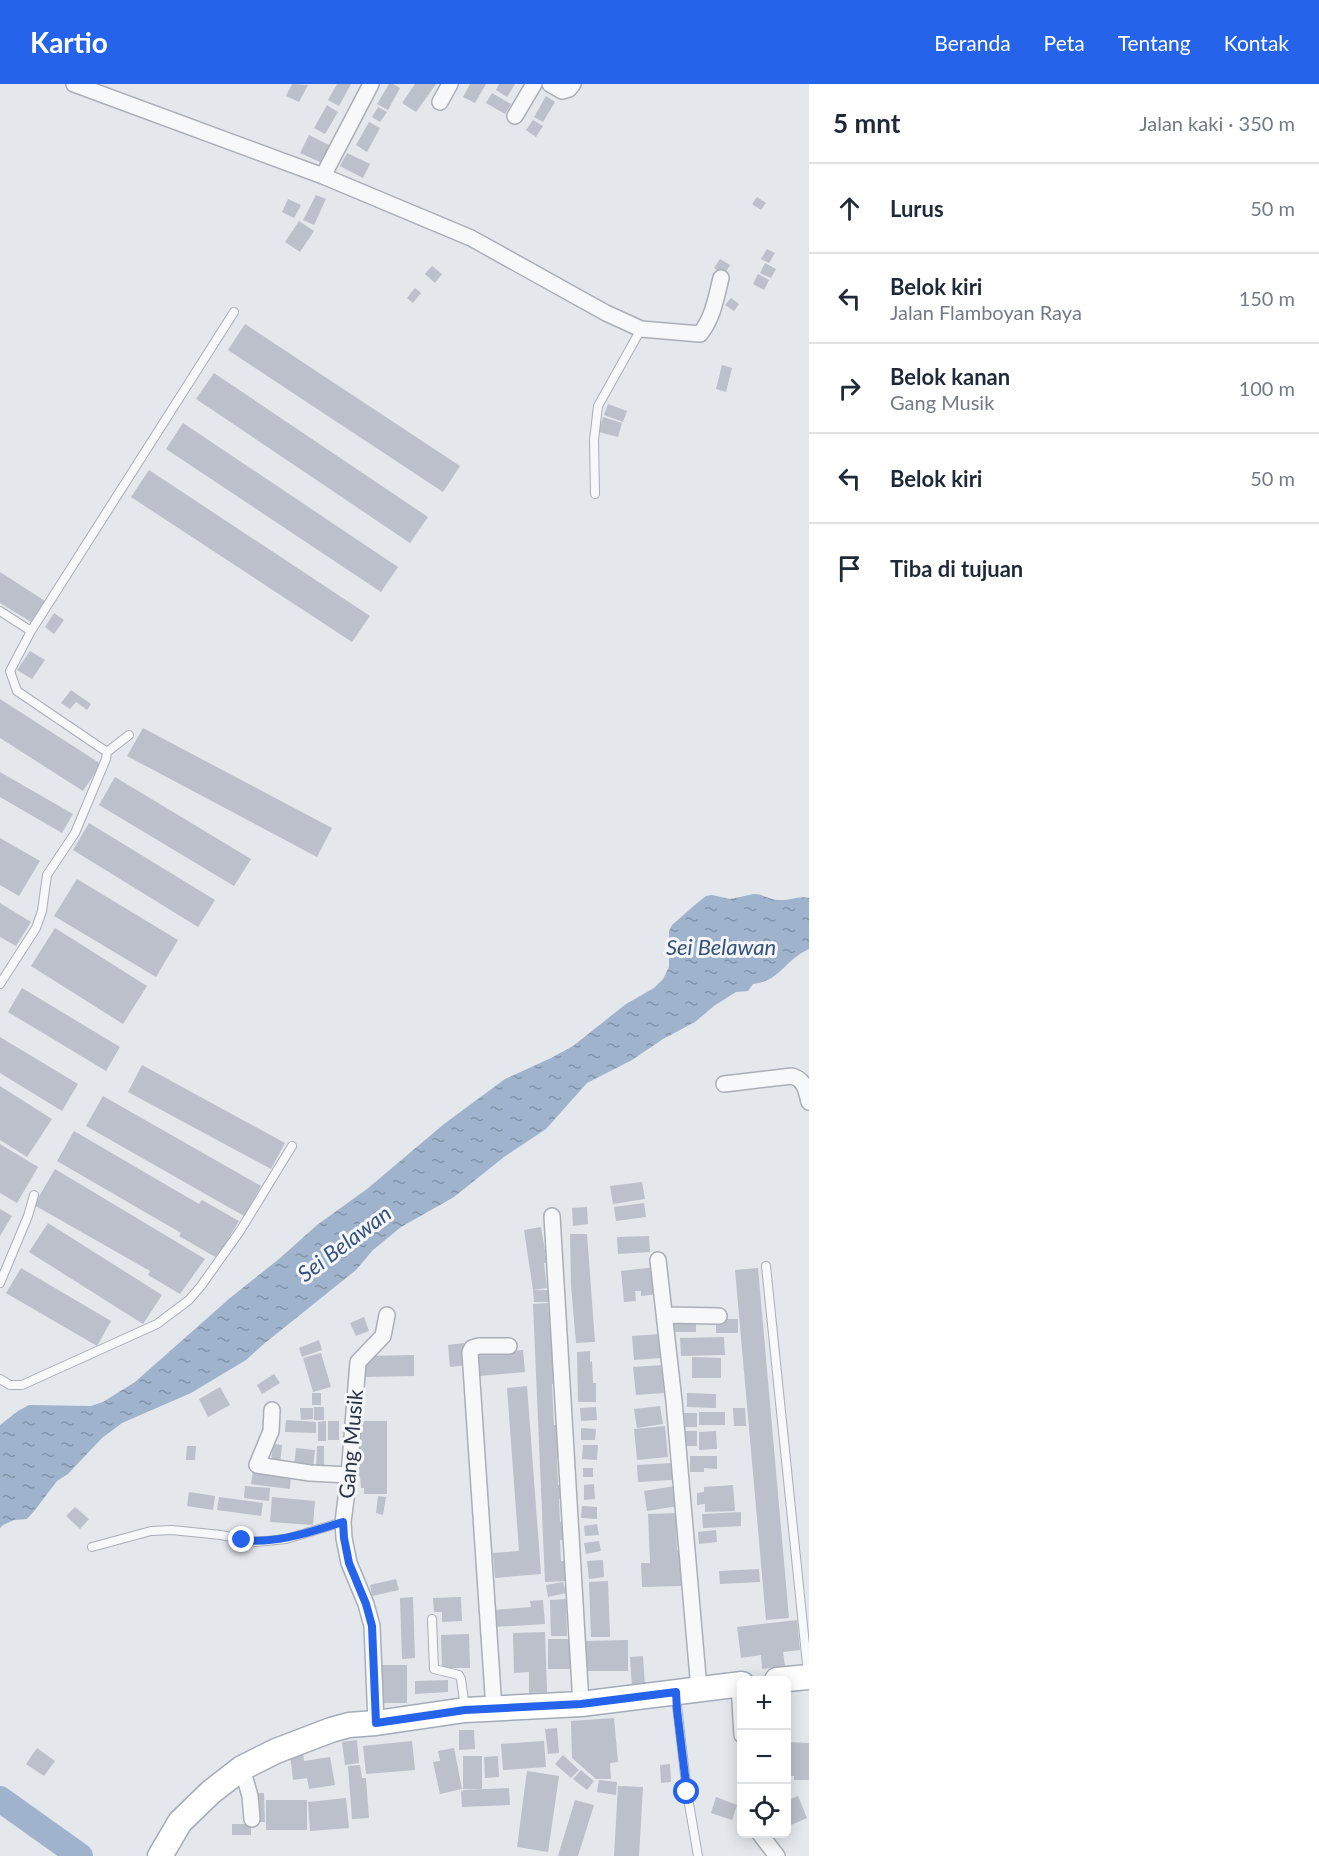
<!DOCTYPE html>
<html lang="id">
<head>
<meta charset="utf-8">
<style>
  body { margin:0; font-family:Lato,sans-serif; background:#f2f2f3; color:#1f2937 }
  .controls { position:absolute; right:18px; bottom:18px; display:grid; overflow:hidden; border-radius:9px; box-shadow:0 3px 15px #0003 }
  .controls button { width:54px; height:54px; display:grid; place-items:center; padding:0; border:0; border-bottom:2px solid #e0e1e3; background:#fff; color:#1f2937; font:30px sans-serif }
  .stop { position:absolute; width:18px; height:18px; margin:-14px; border:4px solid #2563eb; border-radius:50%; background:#fff }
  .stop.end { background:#2563eb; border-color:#fff; box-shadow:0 2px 6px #0008 }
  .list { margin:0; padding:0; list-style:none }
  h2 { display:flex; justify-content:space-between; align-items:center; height:78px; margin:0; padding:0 24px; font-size:26px }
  h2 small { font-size:20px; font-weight:400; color:#747a83 }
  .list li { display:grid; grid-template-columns:39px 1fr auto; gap:18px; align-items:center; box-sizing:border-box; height:90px; padding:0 24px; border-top:2px solid #e0e1e3 }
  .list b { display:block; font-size:22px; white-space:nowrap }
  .list p { margin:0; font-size:20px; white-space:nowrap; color:#747a83 }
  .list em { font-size:20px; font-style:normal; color:#747a83 }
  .icon { flex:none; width:33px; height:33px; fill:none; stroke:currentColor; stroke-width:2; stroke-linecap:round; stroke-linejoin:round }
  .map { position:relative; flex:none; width:809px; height:1772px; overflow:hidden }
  header { display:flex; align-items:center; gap:36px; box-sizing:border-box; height:84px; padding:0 30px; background:#2563eb; color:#fff }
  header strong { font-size:28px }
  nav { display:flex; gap:33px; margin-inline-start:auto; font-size:21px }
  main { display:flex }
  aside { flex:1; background:#fff }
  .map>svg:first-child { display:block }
  .water { fill:url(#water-ripples) }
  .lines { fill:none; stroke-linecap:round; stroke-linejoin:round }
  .river { stroke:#9fb4cc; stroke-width:26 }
  .building { fill:#bbc0ca }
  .lane-casing { stroke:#a9aeb7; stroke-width:10 }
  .street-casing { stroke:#a9aeb7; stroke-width:18 }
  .primary-casing { stroke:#a3abb8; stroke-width:27 }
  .lane { stroke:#f7f8fa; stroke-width:8 }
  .street { stroke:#f7f8fa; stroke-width:15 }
  .primary { stroke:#fff; stroke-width:24 }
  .route { stroke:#2563eb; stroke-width:8 }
  .labels { text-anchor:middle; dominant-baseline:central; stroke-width:6; stroke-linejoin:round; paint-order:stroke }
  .street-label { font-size:21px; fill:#2b3445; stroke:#f4f6f9 }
  .water-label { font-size:22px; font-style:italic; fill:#34527a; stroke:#f4f6f9 }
</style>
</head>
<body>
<header>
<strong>Kartio</strong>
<nav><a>Beranda</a><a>Peta</a><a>Tentang</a><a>Kontak</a></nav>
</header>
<main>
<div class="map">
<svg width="809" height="1772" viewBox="0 0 809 1772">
  <defs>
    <pattern id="water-ripples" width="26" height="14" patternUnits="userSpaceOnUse" patternTransform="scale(1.5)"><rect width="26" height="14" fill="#9fb4cc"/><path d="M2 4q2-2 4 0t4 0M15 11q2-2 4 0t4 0" fill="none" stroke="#8293a7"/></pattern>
  </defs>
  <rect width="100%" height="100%" fill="#e4e7ec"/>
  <path class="water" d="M754,810C763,810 770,816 779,816C790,817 798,811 809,814V865C784,876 781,897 753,900L748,907L736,908L714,922L695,938L663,955L632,976L587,999L546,1045L504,1073L454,1113L401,1143L373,1166L356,1186L265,1259L246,1276L191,1309L122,1339L102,1354L68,1390L57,1397L35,1426L27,1435L14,1436L3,1441L0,1444V1341L18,1327L29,1321L91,1322L103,1318L135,1298L230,1214L279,1175L317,1141L367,1105L444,1040L505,995L551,974L573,962L626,920L654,904L663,895L669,883V847L672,841L696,820L706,812L712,811L730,815Z"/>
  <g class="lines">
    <path class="river" d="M0,1715L80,1772"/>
  </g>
  <path class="building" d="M292,0L308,1L299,18L286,12Z
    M337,0H351L339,22L328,16Z
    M389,0H393L400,4L388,26L377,20Z
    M415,0H436L416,28L402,19Z
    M470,0H486L475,19L463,13Z
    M499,0H515L507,13L496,6Z
    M492,9L511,20L505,30L486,19Z
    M546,12L555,18L543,38L534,33Z
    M327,21L338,28L325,50L314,44Z
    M378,23L387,28L380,38L372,33Z
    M533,36L543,42L536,53L526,46Z
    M369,38L380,44L367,68L356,61Z
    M309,51L331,62L322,79L300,69Z
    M347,69L370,80L363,94L340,82Z
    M316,111L326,115L314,141L303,136Z
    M757,113L766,119L761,126L752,120Z
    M288,115L301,121L294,134L282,128Z
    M299,137L314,147L300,168L285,158Z
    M767,165L775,169L769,179L761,175Z
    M720,175L730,181L724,191L714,184Z
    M765,179L776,185L771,194L760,189Z
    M432,182L442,190L435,199L425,190Z
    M758,190L769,196L764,206L753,200Z
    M415,204L421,209L413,219L407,214Z
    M731,214L739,220L734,227L725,221Z
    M245,240L460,382L443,408L228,266Z
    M722,281L732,284L726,308L716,305Z
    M214,289L428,433L410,459L196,315Z
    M608,320L627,327L623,338L604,331Z
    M603,333L622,339L618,353L599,348Z
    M183,339L398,483L381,508L166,365Z
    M149,386L370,532L352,558L131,413Z
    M0,488L45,517L31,538L0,519Z
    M54,529L64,536L54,550L45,543Z
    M30,567L45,576L32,595L17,586Z
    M71,606L91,620L87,626L76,618L70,625L61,619Z
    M0,615L101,680L83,707L0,654Z
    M143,644L332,744L317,773L127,672Z
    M0,688L73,730L62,749L0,713Z
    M115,693L251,775L234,802L99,721Z
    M89,739L215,816L198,843L73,766Z
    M0,754L40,777L19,812L0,801Z
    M77,795L178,856L156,893L54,832Z
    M0,819L31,838L16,862L0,853Z
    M55,844L147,902L123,940L31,882Z
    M22,904L120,963L106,987L8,928Z
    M0,953L78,1000L62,1027L0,989Z
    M142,981L285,1059L271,1085L128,1008Z
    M0,1002L52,1035L27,1073L0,1056Z
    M103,1012L261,1102L244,1132L86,1042Z
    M74,1047L199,1120L202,1116L239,1137L217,1174L179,1152L181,1149L57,1077Z
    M0,1060L38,1083L17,1119L0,1109Z
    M55,1085L205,1175L180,1210L148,1191L150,1187L34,1121Z
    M642,1098L645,1115L613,1120L610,1102Z
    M644,1119L646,1133L616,1137L614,1123Z
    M587,1123L588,1140L573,1142L572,1124Z
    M0,1125L12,1132L0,1152Z
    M48,1139L162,1211L143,1240L29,1168Z
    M541,1143L547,1179H544L547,1204L533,1206L524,1146Z
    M570,1150H587L595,1258L576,1259L571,1202Z
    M649,1152L650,1168L618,1170L617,1153Z
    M655,1183L658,1210L641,1212V1207H635L636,1217L624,1218L621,1187Z
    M21,1184L111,1237L97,1262L6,1209Z
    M758,1184L789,1534L766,1536L735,1186Z
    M533,1206H548L549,1218H534Z
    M548,1219L553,1284L554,1300H552L554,1341H556L557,1364L559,1363L560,1375H557L558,1401H562L563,1414L559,1415L560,1438H563L564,1456H560L561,1477H567L568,1497L545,1498L533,1220Z
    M364,1233L369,1247L356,1252L350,1239Z
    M671,1233H696V1248H671Z
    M716,1235H738V1249H716Z
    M659,1250L661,1274L634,1276L632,1252Z
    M724,1253L725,1271L681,1272L680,1254Z
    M319,1256L322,1266L302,1273L299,1264Z
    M464,1259L467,1281L450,1283L448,1261Z
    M523,1266L525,1288L480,1292L478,1270Z
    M590,1267V1278L592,1277L593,1299H596V1318H578L577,1268Z
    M321,1269L331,1303L313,1308L303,1274Z
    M414,1271V1292L365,1293L364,1272Z
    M692,1273L721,1274V1294H692Z
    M662,1281L664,1309L636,1311L633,1283Z
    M274,1290L280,1299L262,1310L257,1301Z
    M527,1302L541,1490L495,1494L493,1469L519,1467L507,1304Z
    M220,1303L230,1321L208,1333L199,1315Z
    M312,1309H321V1321H312Z
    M687,1309L716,1310V1324L687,1323Z
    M660,1322L663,1340L637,1344L634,1325Z
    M314,1323H324V1336H314Z
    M596,1323L597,1336L581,1337L580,1324Z
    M300,1324H313V1335L301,1336Z
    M733,1324H745L746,1342H734Z
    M699,1328H725V1341H699Z
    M684,1329H697V1343H685Z
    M286,1336L316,1338V1349L285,1348Z
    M326,1337V1357H318V1338Z
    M328,1337H339V1356H328Z
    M355,1337H387V1410H364V1404H361L360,1392H356Z
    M665,1342L668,1373L637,1376L634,1345Z
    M581,1344L596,1345L595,1356H581Z
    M684,1347H697V1362H684Z
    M716,1347L717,1365L699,1366V1348Z
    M273,1360L282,1361L280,1380L271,1379Z
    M583,1361H598L597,1376L582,1375Z
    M187,1362H196L195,1376H186Z
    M317,1362H324V1388H316Z
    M296,1364L315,1366L313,1384L294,1382Z
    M690,1372H717V1385L704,1384V1388H690Z
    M672,1379V1396L638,1398L637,1381Z
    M583,1384H593V1393H583Z
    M253,1386L291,1390L290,1405L251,1400Z
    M594,1400L595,1415L584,1416V1401Z
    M733,1401L735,1427L705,1428V1420L697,1421V1409L704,1408V1403Z
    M245,1402L270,1404L269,1417L244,1414Z
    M675,1402L678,1422L647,1427L644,1407Z
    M189,1408L215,1412L213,1426L187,1422Z
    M378,1412L386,1413L383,1431L376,1429Z
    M219,1413L263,1419L261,1432L217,1426Z
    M272,1413L315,1417L313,1441L270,1438Z
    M582,1422L597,1423V1435L581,1434Z
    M75,1423L89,1435L80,1445L66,1432Z
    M741,1428V1442L703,1444L702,1430Z
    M676,1429L677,1466H680L682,1502L642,1503L641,1479H650L648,1430Z
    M597,1440L599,1451L585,1452L584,1442Z
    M716,1446L717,1458L699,1460L698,1448Z
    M599,1457L601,1467L586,1470L584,1459Z
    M603,1476L604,1493L589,1495L587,1477Z
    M759,1485L760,1498L720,1500L719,1487Z
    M396,1495L399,1506L372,1512L370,1501Z
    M608,1497L610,1553H591L589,1498Z
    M563,1498L566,1509L548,1513L546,1501Z
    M413,1513L415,1574L402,1575L400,1514Z
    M461,1513L462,1537L442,1538V1528H434L433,1514Z
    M566,1515L567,1552H551L550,1516Z
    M543,1516L545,1540L494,1543L493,1526L531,1523L530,1517Z
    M797,1536L800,1566L783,1568L785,1582L762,1585L761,1571L741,1574L737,1543Z
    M545,1548L547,1608L529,1609V1588L514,1589L513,1549Z
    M469,1550L470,1584H442L441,1551Z
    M548,1555H573V1585H548Z
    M628,1556V1587H586L585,1557Z
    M643,1572L645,1602L632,1603L630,1573Z
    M382,1581H407V1619H382Z
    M448,1596V1608L415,1610V1597Z
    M614,1634L618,1678L610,1679L611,1695H596L572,1674L571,1637Z
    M557,1644L559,1669L548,1670L545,1645Z
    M459,1646H474L475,1665L459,1666Z
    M357,1656L359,1679L345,1681L342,1658Z
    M412,1657L415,1686L366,1690L363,1662Z
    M544,1657L546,1683L503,1686L501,1660Z
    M786,1658L809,1659V1696H794V1692H786Z
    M37,1664L55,1677L44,1692L26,1680Z
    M454,1664L462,1705L440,1710L433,1678L440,1677L438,1667Z
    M303,1669L304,1677L330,1673L335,1701L309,1705L307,1694L293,1696L290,1670Z
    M563,1671L579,1686L571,1694L555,1680Z
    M463,1672H482V1705H463Z
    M498,1672L499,1693L485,1694L484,1673Z
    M670,1680L671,1698L661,1699L660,1681Z
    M360,1681L362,1694H366L369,1734L352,1735L348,1682Z
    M581,1686L594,1697L587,1706L573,1695Z
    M527,1687L559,1692L548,1768L517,1763Z
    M599,1696L617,1698L616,1711L597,1708Z
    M618,1702L643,1703L639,1772H614Z
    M509,1704L510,1721L462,1723L461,1706L463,1708V1706Z
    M255,1709H264L265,1738H257Z
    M798,1712L807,1734L791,1741L786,1730V1717Z
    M716,1713L737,1721L732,1736L711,1729Z
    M346,1714L349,1744L310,1747L308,1718Z
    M266,1716H307V1746H266Z
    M575,1716L594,1721L578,1772H558Z
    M232,1740H251V1751H232Z"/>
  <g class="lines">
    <defs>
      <path id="lane" d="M595,410L594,356L598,322L641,245
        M0,527L31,547
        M107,668L129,651
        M0,900L36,844L42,827L47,791L75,749L106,675L107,668L17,607L10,587L31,547L234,228
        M766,1182L808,1590
        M0,1199L28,1132L34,1111
        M0,1295L10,1301H22L157,1240L189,1216L201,1202L240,1147L292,1062
        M92,1463L151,1447L172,1446L221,1451L256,1458L286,1455L343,1438
        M432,1535L434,1585L459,1591L461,1595L465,1624
        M676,1613L687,1708L698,1772"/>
      <path id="street" d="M74,0L323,92L471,154L606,229L641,245L700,250C713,234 716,214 721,194
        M550,0L562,7L569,5L573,0
        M440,18L450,0
        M515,32L534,0
        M323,92L371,0
        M724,1000L792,992C805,996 806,1006 809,1018
        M552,1132L581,1620
        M658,1176L674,1317L699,1605
        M665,1231L719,1232
        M272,1326L271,1347L257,1381L310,1389L349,1391
        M739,1600L742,1651
        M494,1625L470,1268L472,1264L479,1262H509
        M376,1639L372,1542L366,1520L349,1479L344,1454L343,1438L349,1391L358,1278L383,1252L387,1231
        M242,1684L250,1712L252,1735
        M760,1750L777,1772"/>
      <path id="primary" d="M777,1596L809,1593
        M160,1772L180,1738L211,1708L242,1684L276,1667L331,1646L349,1641L376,1639L465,1626L581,1620L742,1600"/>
    </defs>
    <use href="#lane" class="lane-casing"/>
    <use href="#street" class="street-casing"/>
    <use href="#primary" class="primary-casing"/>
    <use href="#lane" class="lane"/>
    <use href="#street" class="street"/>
    <use href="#primary" class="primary"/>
  </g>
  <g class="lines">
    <path class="route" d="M242,1456C277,1460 310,1448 343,1438L344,1454L349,1479L366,1520L372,1542L376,1639L465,1626L581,1620L676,1608L677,1626L687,1708"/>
  </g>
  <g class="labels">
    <g class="street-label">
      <text transform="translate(350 1360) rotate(-85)">Gang Musik</text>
    </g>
    <g class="water-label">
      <text x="721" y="862">Sei Belawan</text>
      <text transform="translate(344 1159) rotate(-37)">Sei Belawan</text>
    </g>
  </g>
</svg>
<div class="controls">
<button>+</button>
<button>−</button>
<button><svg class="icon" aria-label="locate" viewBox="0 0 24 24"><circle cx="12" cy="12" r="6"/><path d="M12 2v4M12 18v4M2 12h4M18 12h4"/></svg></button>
</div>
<div class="stop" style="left:687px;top:1708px"></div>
<div class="stop end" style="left:242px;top:1456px"></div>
</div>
<aside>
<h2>5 mnt<small>Jalan kaki · 350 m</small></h2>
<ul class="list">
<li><svg class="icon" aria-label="ahead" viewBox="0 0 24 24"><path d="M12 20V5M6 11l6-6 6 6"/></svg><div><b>Lurus</b></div><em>50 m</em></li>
<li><svg class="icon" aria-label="left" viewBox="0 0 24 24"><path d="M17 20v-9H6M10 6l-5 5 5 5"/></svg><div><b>Belok kiri</b><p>Jalan Flamboyan Raya</p></div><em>150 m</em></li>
<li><svg class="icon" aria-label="right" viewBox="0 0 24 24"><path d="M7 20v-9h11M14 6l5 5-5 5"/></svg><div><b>Belok kanan</b><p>Gang Musik</p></div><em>100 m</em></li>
<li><svg class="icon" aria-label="left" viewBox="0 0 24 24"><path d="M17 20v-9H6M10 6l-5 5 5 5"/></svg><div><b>Belok kiri</b></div><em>50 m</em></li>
<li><svg class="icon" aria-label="arrive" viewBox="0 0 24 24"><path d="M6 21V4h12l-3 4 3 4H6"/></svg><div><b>Tiba di tujuan</b></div></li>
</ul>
</aside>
</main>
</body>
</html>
